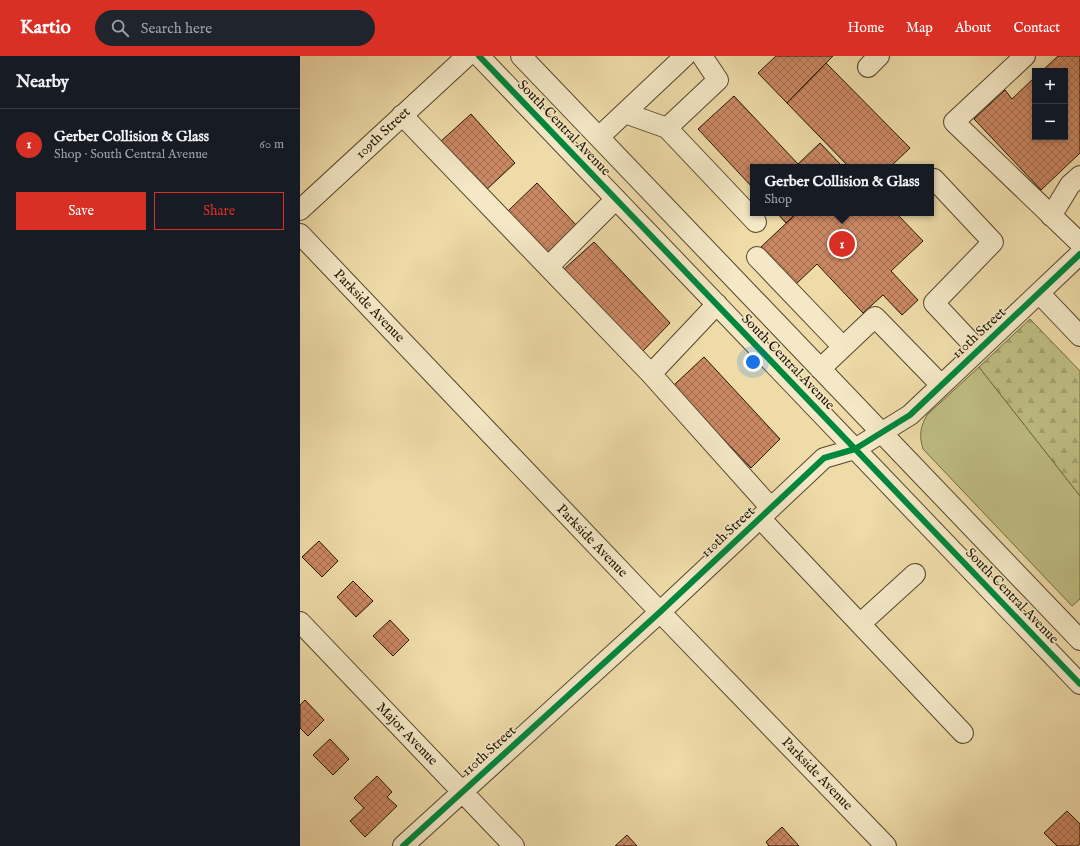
<!DOCTYPE html>
<html lang="en">
<head>
<meta charset="utf-8">
<style>
  body { margin:0; font-family:"IM FELL English",serif; background:#20242c; color:#f1f3f6 }
  .controls { position:absolute; right:12px; top:12px; display:grid; overflow:hidden; border-radius:0px; box-shadow:0 2px 6px #0003 }
  .controls button { width:36px; height:36px; display:grid; place-items:center; padding:0; border:0; border-bottom:1px solid #363941; background:#171b24; color:#f1f3f6; font:20px sans-serif }
  .you { position:absolute; left:453px; top:306px; width:14px; height:14px; margin:-10px; border:3px solid #fff; border-radius:50%; background:#1a73e8; box-shadow:0 0 0 6px #1a73e833 }
  .badge { display:grid; place-items:center; width:26px; height:26px; border-radius:50%; background:#d93025; color:#fff; font-size:13px; font-weight:700 }
  .pin { position:absolute; translate:-50% -50%; border:2px solid #fff; box-shadow:0 1px 4px #0006 }
  .popup { position:absolute; left:450px; top:108px; width:184px; height:52px; box-sizing:border-box; display:grid; place-content:center; border-radius:0px; background:#171b24; filter:drop-shadow(0 1px 3px #0005); font-size:13px; white-space:nowrap; color:#9ea1a6 }
  .popup b { font-size:15px; color:#f1f3f6 }
  .popup::after { content:''; position:absolute; left:50%; top:100%; margin-left:-8px; border:8px solid transparent; border-top-color:#171b24 }
  .list { margin:0; padding:0; list-style:none }
  h2 { display:flex; justify-content:space-between; align-items:center; height:52px; margin:0; padding:0 16px; font-size:17px }
  h2 small { font-size:13px; font-weight:400; color:#9ea1a6 }
  .list li { display:grid; grid-template-columns:26px 1fr auto; gap:12px; align-items:center; box-sizing:border-box; height:72px; padding:0 16px; border-top:1px solid #363941 }
  .list b { display:block; font-size:15px; white-space:nowrap }
  .list p { margin:0; font-size:13px; white-space:nowrap; color:#9ea1a6 }
  .list em { font-size:13px; font-style:normal; color:#9ea1a6 }
  .actions { display:flex; gap:8px; padding:12px 16px }
  .actions a { flex:1; padding:9px 0; border:1px solid #d93025; border-radius:0px; text-align:center; font-size:14px; color:#d93025 }
  .actions .main { background:#d93025; color:#fff }
  .icon { flex:none; width:22px; height:22px; fill:none; stroke:currentColor; stroke-width:2; stroke-linecap:round; stroke-linejoin:round }
  .map { position:relative; flex:none; width:780px; height:790px; overflow:hidden }
  header { display:flex; align-items:center; gap:24px; box-sizing:border-box; height:56px; padding:0 20px; background:#d93025; color:#fff }
  header strong { font-size:19px }
  nav { display:flex; gap:22px; margin-inline-start:auto; font-size:14px }
  .search { width:280px; height:36px; background:#20242c; display:flex; align-items:center; gap:10px; box-sizing:border-box; padding:0 14px; border-radius:22px; color:#9ea1a6; font-size:15px }
  main { display:flex }
  aside { flex:1; background:#171b24 }
  .map>svg:first-child { display:block }
  .green { fill:#bfbe83; stroke:#706a42 }
  .forest { fill:url(#forest-firs); stroke:#706a42 }
  .building { fill:url(#building-cross-hatch); stroke:#221502 }
  .lines { fill:none; stroke-linecap:round; stroke-linejoin:round }
  .minor-casing { stroke:#55462c; stroke-width:22 }
  .minor { stroke:#f4e8c6; stroke-width:20 }
  .cycleway-casing { stroke:#f4e8c6; stroke-width:8 }
  .cycleway { stroke:#00873e; stroke-width:6 }
  .labels { text-anchor:middle; dominant-baseline:central; stroke-width:3; stroke-linejoin:round; paint-order:stroke }
  .street-label { font-size:14px; fill:#221502; stroke:#f4e8c6 }
</style>
</head>
<body>
<header>
<strong>Kartio</strong>
<div class="search"><svg class="icon" aria-label="search" viewBox="0 0 24 24"><circle cx="10" cy="10" r="6"/><path d="M15 15l6 6"/></svg>Search here</div>
<nav><a>Home</a><a>Map</a><a>About</a><a>Contact</a></nav>
</header>
<main>
<aside>
<h2>Nearby<small></small></h2>
<ul class="list">
<li><span class="badge">1</span><div><b>Gerber Collision &amp; Glass</b><p>Shop · South Central Avenue</p></div><em>60 m</em></li>
</ul>
<div class="actions"><a class="main">Save</a><a>Share</a></div>
</aside>
<div class="map">
<svg width="780" height="790" viewBox="0 0 780 790">
  <defs>
    <pattern id="forest-firs" width="22" height="20" patternUnits="userSpaceOnUse"><rect width="22" height="20" fill="#bfbe83"/><path d="M5 1l3.5 6h-7zM16 11l3.5 6h-7z" fill="#a4a270"/></pattern>
    <pattern id="building-cross-hatch" width="8" height="8" patternUnits="userSpaceOnUse"><rect width="8" height="8" fill="#cb8864"/><path d="M0 0l8 8M0 8l8-8" fill="none" stroke="#a46e50"/></pattern>
  </defs>
  <rect width="100%" height="100%" fill="#eedba8"/>
  <filter id="stains"><feTurbulence type="fractalNoise" baseFrequency=".005" numOctaves="4"/><feColorMatrix values="0 0 0 0 .2 0 0 0 0 .09 0 0 0 0 .02 0 0 0 .5 -.17"/></filter>
  <radialGradient id="worn" r=".72"><stop offset=".6" stop-color="#630" stop-opacity="0"/><stop offset="1" stop-color="#630" stop-opacity=".3"/></radialGradient>
  <path class="green" d="M679,311L780,440V543L772,550L623,393C619,380 620,371 627,359Z"/>
  <path class="forest" d="M730,263L780,315V440L679,311Z"/>
  <path class="building" d="M476,0H533L487,47L458,17Z
    M758,0H780V97L741,134L674,63L705,34L712,43L735,21V81H765V15H742Z
    M526,7L610,92L590,111H549L487,47Z
    M434,40L498,108L520,87L543,111H453V132L398,73Z
    M171,58L215,107L185,135L140,86Z
    M237,127L277,170L248,196L208,155Z
    M477,157H497L486,167Z
    M497,157H596L623,185L591,215L618,244L602,259L583,239L563,257L517,208L496,228L461,191Z
    M294,186L370,267L341,297L263,214Z
    M404,301L480,383L451,412L373,330Z
    M19,485L38,505L22,521L2,501Z
    M53,525L73,545L56,561L37,541Z
    M90,564L109,584L93,600L73,580Z
    M5,644L24,664L8,680L0,672V649Z
    M30,683L49,703L33,719L13,699Z
    M77,720L92,736L87,741L97,750L65,781L50,765L64,752L54,742Z
    M767,755L780,768V788L777,790H757L744,777Z
    M482,771L499,790H469L466,786Z
    M327,779L337,790H315Z"/>
  <g class="lines">
    <defs>
      <path id="minor" d="M179,0L780,628
        M221,0L780,584
        M725,0L654,66L780,187
        M568,11L579,0
        M325,57L367,72L418,24L402,0
        M102,59L351,318L417,248
        M367,72L456,166
        M299,81L385,0
        M634,123L693,186L634,247L678,294
        M0,154L167,0
        M751,160L770,129L780,120
        M0,178L360,556L586,790
        M457,201L543,291
        M248,211L316,143
        M739,237L780,280
        M520,313L575,261L641,329
        M351,318L471,452
        M460,462L663,677
        M0,566L214,790
        M560,568L615,518
        M103,790L360,556L524,402L555,393L610,359L780,198"/>
    </defs>
    <use href="#minor" class="minor-casing"/>
    <use href="#minor" class="minor"/>
    <defs>
      <path id="cycleway" d="M179,0L780,628
        M103,790L360,556L524,402L555,393L610,359L780,198"/>
    </defs>
    <use href="#cycleway" class="cycleway-casing"/>
    <use href="#cycleway" class="cycleway"/>
  </g>
  <g class="labels">
    <g class="street-label">
      <text transform="translate(264 72) rotate(46)">South Central Avenue</text>
      <text transform="translate(83 77) rotate(-43)">109th Street</text>
      <text transform="translate(69 250) rotate(46)">Parkside Avenue</text>
      <text transform="translate(679 277) rotate(-43)">110th Street</text>
      <text transform="translate(488 306) rotate(46)">South Central Avenue</text>
      <text transform="translate(428 476) rotate(-43)">110th Street</text>
      <text transform="translate(292 485) rotate(46)">Parkside Avenue</text>
      <text transform="translate(712 540) rotate(46)">South Central Avenue</text>
      <text transform="translate(107 678) rotate(46)">Major Avenue</text>
      <text transform="translate(189 695) rotate(-42)">110th Street</text>
      <text transform="translate(517 718) rotate(46)">Parkside Avenue</text>
    </g>
  </g>
  <rect width="100%" height="100%" filter="url(#stains)"/>
  <rect width="100%" height="100%" fill="url(#worn)"/>
</svg>
<div class="controls">
<button>+</button>
<button>−</button>
</div>
<div class="you"></div>
<div class="pin badge" style="left:542px;top:188px">1</div>
<div class="popup"><b>Gerber Collision &amp; Glass</b>Shop</div>
</div>
</main>
</body>
</html>
